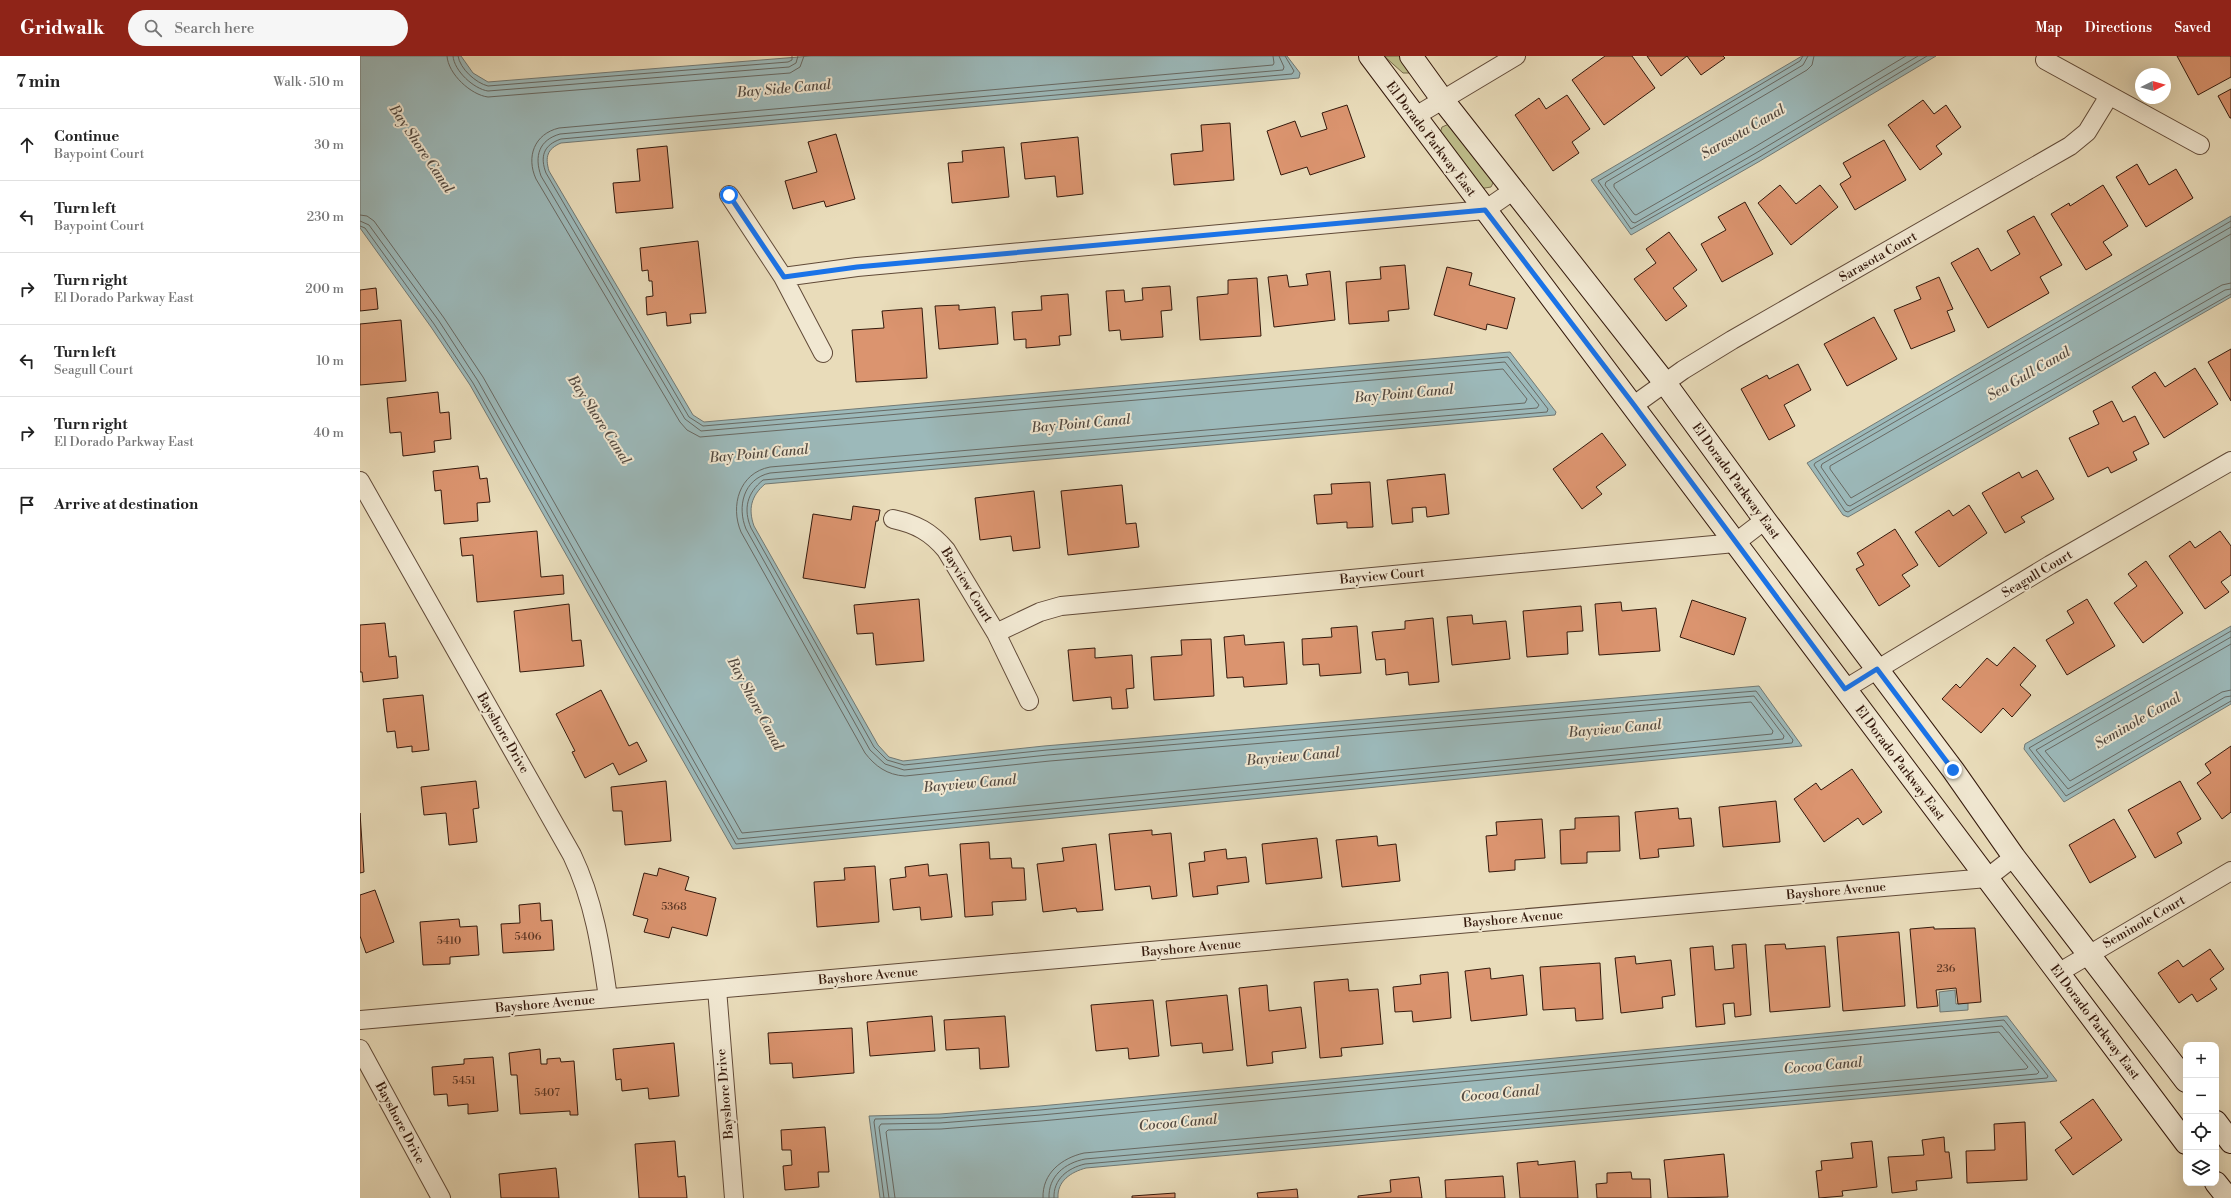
<!DOCTYPE html>
<html lang="en">
<head>
<meta charset="utf-8">
<style>
  body { margin:0; font-family:"Libre Bodoni",serif; background:#f6f6f6; color:#222 }
  .controls { position:absolute; right:12px; bottom:12px; display:grid; overflow:hidden; border-radius:8px; box-shadow:0 4px 16px #0002 }
  .controls button { width:36px; height:36px; display:grid; place-items:center; padding:0; border:0; border-bottom:1px solid #e0e0e0; background:#fff; color:#222; font:20px sans-serif }
  .compass { position:absolute; left:1775px; top:12px; width:36px; height:36px; border-radius:50%; background:#fff; box-shadow:0 4px 16px #0002; rotate:85deg }
  .stop { position:absolute; width:12px; height:12px; margin:-9px; border:3px solid #1a73e8; border-radius:50%; background:#fff }
  .stop.end { background:#1a73e8; border-color:#fff; box-shadow:0 1px 4px #0008 }
  .list { margin:0; padding:0; list-style:none }
  h2 { display:flex; justify-content:space-between; align-items:center; height:52px; margin:0; padding:0 16px; font-size:17px }
  h2 small { font-size:13px; font-weight:400; color:#767676 }
  .list li { display:grid; grid-template-columns:26px 1fr auto; gap:12px; align-items:center; box-sizing:border-box; height:72px; padding:0 16px; border-top:1px solid #e0e0e0 }
  .list b { display:block; font-size:15px; white-space:nowrap }
  .list p { margin:0; font-size:13px; white-space:nowrap; color:#767676 }
  .list em { font-size:13px; font-style:normal; color:#767676 }
  .icon { flex:none; width:22px; height:22px; fill:none; stroke:currentColor; stroke-width:2; stroke-linecap:round; stroke-linejoin:round }
  .map { position:relative; flex:none; width:1871px; height:1142px; overflow:hidden }
  header { display:flex; align-items:center; gap:24px; box-sizing:border-box; height:56px; padding:0 20px; background:#8f2418; color:#fff }
  header strong { font-size:19px }
  nav { display:flex; gap:22px; margin-inline-start:auto; font-size:14px }
  .search { width:280px; height:36px; background:#f6f6f6; display:flex; align-items:center; gap:10px; box-sizing:border-box; padding:0 14px; border-radius:22px; color:#767676; font-size:15px }
  main { display:flex }
  aside { flex:1; background:#fff }
  .map>svg:first-child { display:block }
  .green { fill:#bebe8b; stroke:#796c4c }
  .water { fill:#9cb9ba; stroke:#727974 }
  .lines { fill:none; stroke-linecap:round; stroke-linejoin:round }
  .shore { stroke:#686963; stroke-width:1 }
  .building { fill:#db946f; stroke:#34190c }
  .street-casing { stroke:#614a38; stroke-width:20 }
  .secondary-casing { stroke:#34190c; stroke-width:24 }
  .street { stroke:#f1e8d2; stroke-width:18 }
  .secondary { stroke:#f1e8d2; stroke-width:22 }
  .route { stroke:#1a73e8; stroke-width:5 }
  .labels { text-anchor:middle; dominant-baseline:central; stroke-width:4; stroke-linejoin:round; paint-order:stroke }
  .number-label { font-size:11px; fill:#5e3825 }
  .street-label { font-size:13px; fill:#34190c; stroke:#f1e8d2 }
  .water-label { font-size:14px; font-style:italic; fill:#534940; stroke:#f1e8d2 }
</style>
</head>
<body>
<header>
<strong>Gridwalk</strong>
<div class="search"><svg class="icon" aria-label="search" viewBox="0 0 24 24"><circle cx="10" cy="10" r="6"/><path d="M15 15l6 6"/></svg>Search here</div>
<nav><a>Map</a><a>Directions</a><a>Saved</a></nav>
</header>
<main>
<aside>
<h2>7 min<small>Walk · 510 m</small></h2>
<ul class="list">
<li><svg class="icon" aria-label="ahead" viewBox="0 0 24 24"><path d="M12 20V5M6 11l6-6 6 6"/></svg><div><b>Continue</b><p>Baypoint Court</p></div><em>30 m</em></li>
<li><svg class="icon" aria-label="left" viewBox="0 0 24 24"><path d="M17 20v-9H6M10 6l-5 5 5 5"/></svg><div><b>Turn left</b><p>Baypoint Court</p></div><em>230 m</em></li>
<li><svg class="icon" aria-label="right" viewBox="0 0 24 24"><path d="M7 20v-9h11M14 6l5 5-5 5"/></svg><div><b>Turn right</b><p>El Dorado Parkway East</p></div><em>200 m</em></li>
<li><svg class="icon" aria-label="left" viewBox="0 0 24 24"><path d="M17 20v-9H6M10 6l-5 5 5 5"/></svg><div><b>Turn left</b><p>Seagull Court</p></div><em>10 m</em></li>
<li><svg class="icon" aria-label="right" viewBox="0 0 24 24"><path d="M7 20v-9h11M14 6l5 5-5 5"/></svg><div><b>Turn right</b><p>El Dorado Parkway East</p></div><em>40 m</em></li>
<li><svg class="icon" aria-label="arrive" viewBox="0 0 24 24"><path d="M6 21V4h12l-3 4 3 4H6"/></svg><div><b>Arrive at destination</b></div></li>
</ul>
</aside>
<div class="map">
<svg width="1871" height="1142" viewBox="0 0 1871 1142">
  <rect width="100%" height="100%" fill="#e9dcba"/>
  <filter id="stains"><feTurbulence type="fractalNoise" baseFrequency=".005" numOctaves="4"/><feColorMatrix values="0 0 0 0 .2 0 0 0 0 .09 0 0 0 0 .02 0 0 0 .5 -.17"/></filter>
  <radialGradient id="worn" r=".72"><stop offset=".6" stop-color="#630" stop-opacity="0"/><stop offset="1" stop-color="#630" stop-opacity=".3"/></radialGradient>
  <path class="green" d="M1024,0H1043L1049,17H1043Z
    M1089,68L1135,123L1131,131L1119,133L1080,77L1082,71Z"/>
  <path class="water" d="M0,0H101L113,17L128,26L451,0H927L940,17L939,22L201,87C187,93 185,101 189,115L333,359L344,366L1150,296L1196,356L1195,359L405,428C391,440 388,453 394,470L518,689L529,701L543,705L684,690L1399,630L1442,690L373,793L110,329L71,271L0,172Z
    M1442,0H1576L1400,105L1271,179L1231,124Z
    M1871,160V241L1488,461L1483,459L1447,407Z
    M1871,570V648L1704,746L1664,693L1665,688Z
    M1595,934L1596,948L1608,947V954L1580,956L1579,936Z
    M1647,960L1697,1025L726,1112C711,1116 697,1125 698,1142H520L509,1060L580,1058L680,1050Z"/>
  <g class="lines">
    <path class="shore" d="M87,0C88,18 111,39 128,41L430,17L440,11L444,0
      M93,0C94,15 114,33 128,35L429,11L436,7L438,0
      M98,0C100,13 116,27 128,30L428,6L432,4V0
      M1443,0L1440,5L1238,125L1271,173L1398,102L1567,0
      M1448,0L1443,9L1246,126L1245,129L1272,166L1275,167L1396,97L1558,0
      M1454,0L1452,9L1447,14L1254,128V131L1274,158L1276,159L1393,92L1546,0
      M0,159L7,160L14,165L84,262L123,321L382,777L1412,678L1413,675L1391,646L690,705L545,720C527,719 515,710 505,697L381,476C370,450 379,417 410,411L1165,347L1167,343L1143,313L340,381L327,374L320,366L176,123C166,101 174,78 199,72L913,9L914,7L913,0
      M0,165L9,169L79,265L118,325L378,783L1423,683L1424,680L1394,640L688,699L544,714L525,708L510,694L386,473C377,451 383,423 410,417L1177,352L1179,349L1145,306L341,375L325,363L181,120C174,100 179,84 200,78L923,14L924,11L919,0
      M1871,165L1455,407L1454,409L1485,455L1488,456L1871,238
      M0,170L5,172L74,268L113,327L376,788L1432,687L1433,684L1396,635L687,694L544,709L527,704L514,691L391,472C383,453 387,437 403,424L1187,356L1188,353L1148,301L343,370L329,361L186,117C180,101 183,89 201,83L932,18L934,15L925,0
      M1871,171L1462,408L1461,411L1487,449L1490,450L1865,234L1871,233
      M1871,178L1470,410V413L1491,442L1862,229L1871,227
      M1871,575L1669,692L1706,740L1871,645
      M1871,581L1676,694L1708,733L1865,641L1871,640
      M1871,588L1685,695L1710,725L1862,636L1871,634
      M524,1142L514,1066L515,1063L580,1062L680,1054L1644,964L1688,1020L1687,1022L725,1108C708,1112 693,1123 694,1142
      M529,1142L519,1071L521,1068L580,1067L681,1059L1642,970L1679,1016L1677,1018L725,1103C705,1107 688,1120 689,1142
      M535,1142L526,1076L528,1074L581,1073L681,1065L1639,976L1668,1011L1666,1013L724,1097C702,1102 682,1117 683,1142"/>
  </g>
  <path class="building" d="M1245,0H1272L1295,32L1244,69L1212,24Z
    M1287,0H1363L1365,2L1341,19L1327,0L1301,20Z
    M1817,0H1871V21L1838,39Z
    M1871,33V62H1870L1858,40Z
    M1207,39L1230,73L1212,86L1219,97L1193,115L1155,59L1179,42L1186,53Z
    M1563,44L1574,58L1586,49L1601,71L1576,90L1582,98L1560,114L1528,69Z
    M987,49L1005,101L950,119L947,111L921,119L907,75L935,65L941,81L967,73L962,57Z
    M870,67L874,124L814,129L811,98L843,95L841,69Z
    M476,78L495,143L466,151L464,145L433,153L425,125L457,116L448,86Z
    M718,81L723,138L697,141L695,120L665,123L661,87Z
    M1524,84L1546,124L1495,154L1480,128L1491,121L1483,107Z
    M307,90L313,152L256,157L253,127L280,125L277,93Z
    M644,91L649,141L592,147L588,107L603,106L602,95Z
    M1777,108L1789,129L1816,113L1833,142L1786,171L1756,121Z
    M1420,129L1436,148L1460,129L1478,151L1431,189L1398,147Z
    M1743,129L1768,170L1743,186L1752,199L1726,214L1691,158L1709,147L1710,150Z
    M1385,146L1413,198L1362,226L1341,188L1366,174L1358,161Z
    M1674,160L1702,209L1680,221L1689,237L1628,272L1591,207L1618,192L1631,215L1660,198L1647,175Z
    M1309,176L1337,214L1313,232L1327,250L1306,265L1274,223L1296,207L1286,193Z
    M338,185L346,257L330,258L331,267L307,270L306,256L287,259L286,241L293,240L292,225H289L288,214L282,215L280,192Z
    M1045,209L1049,253L1028,255L1029,265L989,268L986,226L1021,223L1020,211Z
    M1087,211L1112,217L1109,229L1155,242L1147,273L1127,268L1126,274L1074,259Z
    M970,215L975,264L914,271L908,221L927,219L929,231L948,229L946,218Z
    M1579,221L1593,253L1587,255L1595,275L1551,293L1534,254L1561,243L1556,231Z
    M897,222L901,280L840,284L837,241L868,238V224Z
    M810,230L812,254L801,255L803,281L761,284L760,274L749,275L746,235L764,234L765,246L783,244L782,232Z
    M16,232L18,253L0,255V234Z
    M708,238L711,279L699,280L700,289L666,292V283L654,284L652,256L682,254L681,240Z
    M599,249V254L635,251L638,288L579,293L575,250Z
    M562,252L567,322L496,326L492,274L524,272L522,255Z
    M1514,261L1537,303L1487,330L1464,288Z
    M41,264L46,325L0,329V268Z
    M1871,293V345L1848,306Z
    M1438,308L1451,334L1424,349L1435,370L1409,384L1381,333L1407,319L1409,323Z
    M1835,312L1858,348L1804,382L1772,331L1795,316L1805,331Z
    M78,336L80,357L89,356L91,383L74,385L75,396L43,400L41,376L30,377L27,342Z
    M1752,345L1763,366L1775,360L1789,388L1773,396L1777,404L1751,417L1748,411L1728,421L1709,382L1739,368L1733,355Z
    M1242,377L1266,409L1236,431L1242,438L1222,453L1193,413Z
    M118,410L120,423L127,422L130,446L117,447L118,465L84,468L81,434L75,435L73,415Z
    M1677,414L1694,443L1661,461L1665,466L1645,477L1622,437L1659,416L1662,422Z
    M1085,418L1089,458L1067,461L1066,451L1052,452L1053,466L1032,468L1027,424Z
    M1010,426L1013,471L987,472V466L957,468L954,439L972,438L971,428Z
    M762,429L766,468L776,467L779,491L708,499L701,435Z
    M674,435L680,492L653,495L651,480L620,484L615,442Z
    M1609,449L1627,477L1579,511L1555,476L1589,454L1593,460Z
    M493,450L520,454L518,465H516L505,532L443,522L453,458L491,464Z
    M1535,473L1558,509L1542,519L1550,530L1519,550L1496,513L1504,509L1497,497Z
    M177,475L181,521L203,519L204,538L117,546L113,499L102,500L100,482Z
    M1860,475L1871,490V519L1861,526L1869,536L1845,553L1809,500L1830,485L1835,492Z
    M1786,505L1823,557L1783,587L1754,547L1777,530L1768,518Z
    M559,543L564,605L516,609L513,577L497,578L494,549Z
    M1727,543L1755,590L1707,619L1686,584L1714,567L1707,555Z
    M1332,544L1386,562L1374,599L1320,581Z
    M1261,546L1262,555L1296,552L1300,595L1239,599L1235,548Z
    M209,548L212,585L221,584L224,610L160,616L154,555Z
    M1221,550L1223,575L1207,576L1208,598L1167,601L1163,555Z
    M1112,559L1113,568L1146,565L1150,603L1092,609L1087,561Z
    M1073,562L1079,626L1049,629L1048,616L1026,619L1025,603L1016,604L1012,576L1045,573V565Z
    M25,567L29,601L36,600L38,622L3,626L2,616H0V569Z
    M997,570L1001,617L960,620L959,608L943,609L942,583L972,581L971,572Z
    M884,579L885,589L924,586L927,628L884,631L883,621L867,622L864,581Z
    M851,583L854,640L794,644L791,601L822,599L821,584Z
    M1654,591L1676,610L1660,629L1671,639L1652,661L1643,652L1621,677L1582,643L1596,628L1600,632L1627,602L1637,610Z
    M735,592V602L772,599L774,632L766,633L768,652L752,653L751,641L713,645L708,594Z
    M241,634L269,690L277,686L287,705L259,719L253,707L225,722L212,696L215,695L196,658Z
    M63,639L69,694L52,696V690L37,692L35,675L27,676L23,643Z
    M1871,690V756L1862,763L1837,727L1851,717L1845,708Z
    M1492,713L1522,756L1503,769L1498,762L1464,786L1434,743L1456,727L1461,734Z
    M116,725L119,752L113,753L117,786L89,789L86,757L64,759L61,731Z
    M306,725L311,785L265,789L262,755H253L251,731Z
    M1820,725L1841,763L1817,777L1822,787L1795,802L1768,754Z
    M1416,745L1420,786L1363,791L1359,751Z
    M1318,752L1319,763L1331,762L1334,790L1298,793L1299,801L1280,803L1275,756Z
    M0,757L4,816L0,817Z
    M1259,760L1260,795L1227,796V807L1201,808L1200,774L1215,773V762Z
    M1182,763L1185,802L1155,804V814L1129,816L1126,780L1137,779L1136,766Z
    M1754,763L1776,801L1730,827L1709,789Z
    M792,774V779L811,777L817,840L792,843L790,830L755,834L749,778Z
    M1017,780L1018,790L1036,788L1040,825L982,831L976,784Z
    M957,782L962,822L906,828L902,788Z
    M629,786L630,803L651,802L652,812H664L666,844L632,846L633,859L605,861L600,788Z
    M736,788L743,854L717,856L716,852L683,856L677,808L704,805L702,792Z
    M866,793L867,803L886,801L889,826L857,830L858,838L833,841L829,807L845,805L844,796Z
    M568,808L569,820L587,818L592,861L561,864L560,851L533,854L530,823L546,821L545,811Z
    M515,810L519,866L457,871L454,826L485,824L484,812Z
    M299,812L329,821L325,834L356,842L347,880L312,871L309,882L284,876L288,863L273,859L284,817L297,820Z
    M15,834L34,886L6,897L0,880V839Z
    M180,847L181,865L192,864L194,894L143,897L141,868L160,867L159,849Z
    M99,863L100,871L117,870L119,899L90,901V908L63,909L60,866Z
    M1574,871V873L1615,872L1621,946L1598,948L1596,932L1576,934L1578,950L1557,952L1550,873Z
    M1539,876L1545,950L1483,955L1477,881Z
    M1386,888L1391,959L1375,961L1374,947L1363,948L1365,968L1336,971L1330,892L1353,890L1355,914L1374,912L1372,889Z
    M1425,888L1426,893L1465,890L1470,951L1410,956L1405,889Z
    M1850,893L1864,913L1850,923L1857,933L1837,946L1832,938L1819,947L1798,917L1818,904L1823,911Z
    M1275,900L1276,908L1311,904L1315,939L1302,941L1303,952L1261,957L1255,902Z
    M1240,907L1243,963L1216,965L1215,952L1183,954L1180,911Z
    M1130,912L1131,923L1163,919L1167,959L1111,965L1105,915Z
    M1088,916L1091,962L1053,966L1052,955L1035,956L1033,931L1061,928L1060,919Z
    M988,923L989,935L1018,933L1023,988L981,992L982,1000L960,1002L954,926Z
    M907,929L909,955L941,951L946,992L912,996L913,1007L887,1010L879,932Z
    M867,939L873,994L843,997L842,987L811,990L806,945Z
    M793,944L799,1000L769,1003L768,992L736,995L731,949Z
    M572,960L575,995L510,1000L507,966Z
    M645,960L649,1011L620,1013L619,992L586,994L584,964Z
    M492,972L494,1017L433,1022L432,1007L410,1008L408,977Z
    M314,987L319,1040L289,1043L288,1032L262,1035L261,1023L256,1024L253,993Z
    M180,993L181,1008H187V1003L200,1002L201,1006L214,1005L218,1059H210V1055L160,1058L157,1019H151L149,997Z
    M133,1001L138,1055L108,1058V1048L88,1050L87,1038L74,1039L72,1011L104,1008V1003Z
    M1733,1043L1762,1084L1713,1119L1695,1094L1712,1082L1700,1066Z
    M1665,1066L1667,1124L1607,1127L1606,1095L1635,1094L1634,1068Z
    M465,1071L469,1116H458L459,1131L425,1134L423,1110L432,1109L431,1094H422L421,1074Z
    M1584,1081L1585,1096H1589L1592,1122L1556,1125L1557,1134L1532,1137L1528,1101L1564,1099L1562,1084Z
    M315,1085L318,1121L325,1120L327,1142H279L275,1088Z
    M1512,1085L1517,1131L1482,1135L1483,1140L1459,1142L1456,1115L1462,1114L1461,1105L1493,1102L1491,1087Z
    M1364,1098L1368,1141L1308,1142L1304,1104Z
    M1178,1105V1109L1215,1105L1218,1142H1160L1157,1107Z
    M196,1112L199,1142H141L139,1118Z
    M1271,1116L1272,1123H1290L1291,1142H1237L1236,1128L1247,1127V1117Z
    M1143,1120L1145,1142H1086L1085,1124Z
    M1059,1121L1062,1142H998V1140L1031,1136L1030,1124Z
    M937,1133L938,1142H898L897,1137Z
    M815,1137V1142H772V1140Z"/>
  <g class="lines">
    <defs>
      <path id="street" d="M1685,4L1840,89
        M1054,61L1156,0
        M369,139L423,221L463,297
        M423,221L497,211L1125,154L1154,134
        M1274,349L1323,314L1372,284L1710,90L1727,76L1749,40
        M0,425L212,799C234,845 241,892 248,942
        M533,463C556,468 571,476 586,494L636,577L669,645
        M636,577L680,556L701,550L1375,487L1405,464
        M1485,633L1690,509L1871,405
        M1698,917L1871,815
        M357,933L374,1142
        M0,964L1627,822L1654,801
        M0,993L81,1142"/>
      <path id="secondary" d="M1010,0L1826,1087
        M1051,0L1082,43L1305,327L1405,464L1593,714L1654,801L1826,1025
        M1856,1066L1871,1086
        M1856,1127L1868,1142"/>
    </defs>
    <use href="#street" class="street-casing"/>
    <use href="#secondary" class="secondary-casing"/>
    <use href="#street" class="street"/>
    <use href="#secondary" class="secondary"/>
  </g>
  <g class="lines">
    <path class="route" d="M369,139L424,221L497,211L1125,154L1274,349L1485,633L1517,613L1593,714"/>
  </g>
  <g class="labels">
    <g class="number-label">
      <text x="314" y="851">5368</text>
      <text x="168" y="881">5406</text>
      <text x="89" y="885">5410</text>
      <text x="1586" y="913">236</text>
      <text x="104" y="1025">5451</text>
      <text x="187" y="1037">5407</text>
    </g>
    <g class="street-label">
      <text transform="translate(1071 83) rotate(53)">El Dorado Parkway East</text>
      <text transform="translate(1518 201) rotate(-30)">Sarasota Court</text>
      <text transform="translate(1376 425) rotate(54)">El Dorado Parkway East</text>
      <text transform="translate(1677 518) rotate(-31)">Seagull Court</text>
      <text transform="translate(1022 520) rotate(-5)">Bayview Court</text>
      <text transform="translate(607 529) rotate(58)">Bayview Court</text>
      <text transform="translate(143 677) rotate(60)">Bayshore Drive</text>
      <text transform="translate(1540 707) rotate(53)">El Dorado Parkway East</text>
      <text transform="translate(1476 835) rotate(-5)">Bayshore Avenue</text>
      <text transform="translate(1153 863) rotate(-5)">Bayshore Avenue</text>
      <text transform="translate(1784 866) rotate(-30)">Seminole Court</text>
      <text transform="translate(831 892) rotate(-5)">Bayshore Avenue</text>
      <text transform="translate(508 920) rotate(-5)">Bayshore Avenue</text>
      <text transform="translate(185 948) rotate(-5)">Bayshore Avenue</text>
      <text transform="translate(1735 966) rotate(53)">El Dorado Parkway East</text>
      <text transform="translate(365 1038) rotate(-95)">Bayshore Drive</text>
      <text transform="translate(40 1067) rotate(62)">Bayshore Drive</text>
    </g>
    <g class="water-label">
      <text transform="translate(424 33) rotate(-5)">Bay Side Canal</text>
      <text transform="translate(1383 76) rotate(-30)">Sarasota Canal</text>
      <text transform="translate(61 93) rotate(56)">Bay Shore Canal</text>
      <text transform="translate(1669 318) rotate(-30)">Sea Gull Canal</text>
      <text transform="translate(1044 338) rotate(-5)">Bay Point Canal</text>
      <text transform="translate(239 364) rotate(57)">Bay Shore Canal</text>
      <text transform="translate(721 368) rotate(-5)">Bay Point Canal</text>
      <text transform="translate(399 398) rotate(-5)">Bay Point Canal</text>
      <text transform="translate(395 648) rotate(62)">Bay Shore Canal</text>
      <text transform="translate(1778 665) rotate(-30)">Seminole Canal</text>
      <text transform="translate(1255 673) rotate(-5)">Bayview Canal</text>
      <text transform="translate(933 701) rotate(-5)">Bayview Canal</text>
      <text transform="translate(610 728) rotate(-5)">Bayview Canal</text>
      <text transform="translate(1463 1010) rotate(-5)">Cocoa Canal</text>
      <text transform="translate(1140 1038) rotate(-5)">Cocoa Canal</text>
      <text transform="translate(818 1067) rotate(-5)">Cocoa Canal</text>
    </g>
  </g>
  <rect width="100%" height="100%" filter="url(#stains)"/>
  <rect width="100%" height="100%" fill="url(#worn)"/>
</svg>
<div class="controls">
<button>+</button>
<button>−</button>
<button><svg class="icon" aria-label="locate" viewBox="0 0 24 24"><circle cx="12" cy="12" r="6"/><path d="M12 2v4M12 18v4M2 12h4M18 12h4"/></svg></button>
<button><svg class="icon" aria-label="layers" viewBox="0 0 24 24"><path d="M12 4l9 5-9 5-9-5zM3 14l9 5 9-5"/></svg></button>
</div>
<svg class="compass" viewBox="-18 -18 36 36"><path d="M0-13l5 13h-10z" fill="#e53935"/><path d="M0 13l5-13h-10z" fill="#767676"/></svg>
<div class="stop" style="left:369px;top:139px"></div>
<div class="stop end" style="left:1593px;top:714px"></div>
</div>
</main>
</body>
</html>
